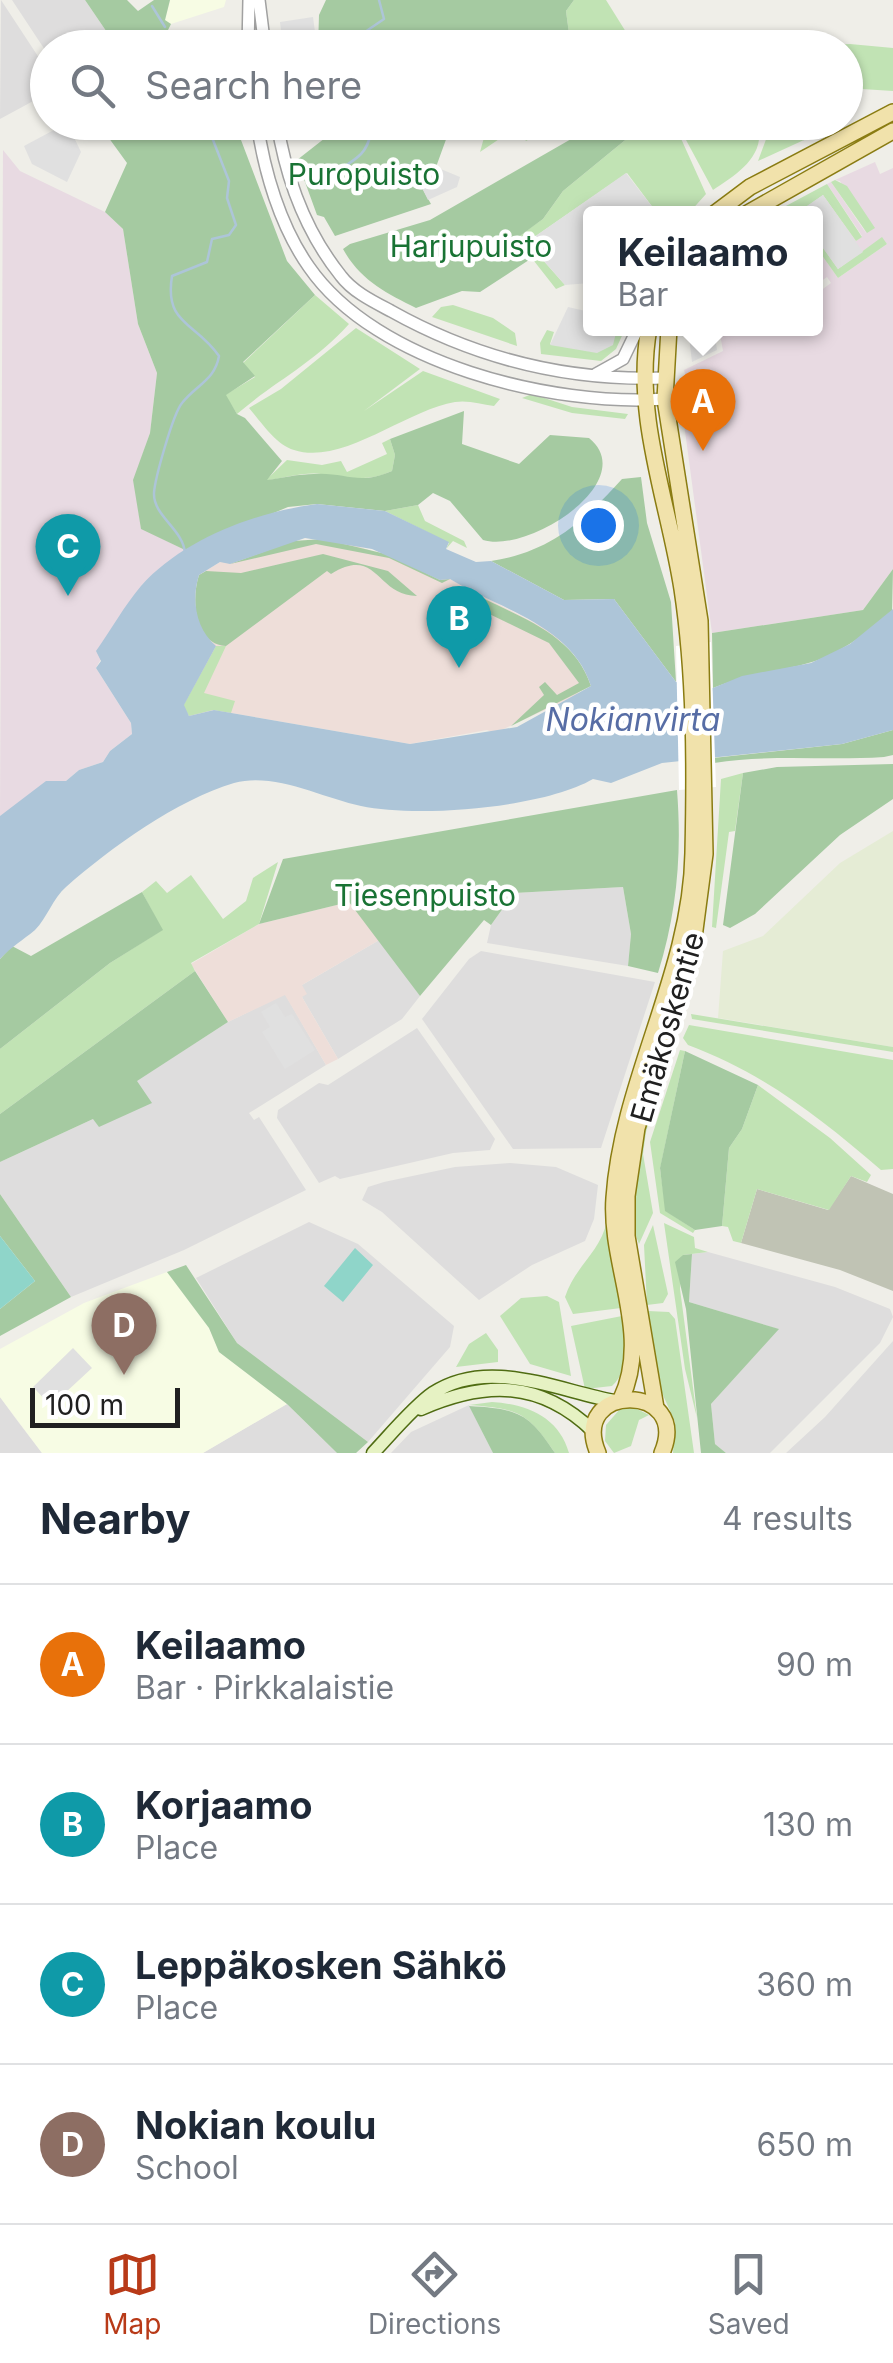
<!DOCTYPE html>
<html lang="en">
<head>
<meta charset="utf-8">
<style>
  body { margin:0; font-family:Inter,sans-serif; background:#f6f6f7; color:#1f2937 }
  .scale { position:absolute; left:30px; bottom:25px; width:150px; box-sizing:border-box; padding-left:10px; border:5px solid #202020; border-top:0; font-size:28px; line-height:35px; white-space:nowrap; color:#202020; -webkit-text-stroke:8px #fff; paint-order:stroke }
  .you { position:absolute; left:598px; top:525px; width:35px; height:35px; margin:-25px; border:8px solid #fff; border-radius:50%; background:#1a73e8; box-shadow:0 0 0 15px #1a73e833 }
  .badge { display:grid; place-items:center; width:65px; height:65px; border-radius:50%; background:#b83a18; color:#fff; font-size:32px; font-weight:700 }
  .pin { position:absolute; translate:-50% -82px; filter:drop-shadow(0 2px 5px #0008) }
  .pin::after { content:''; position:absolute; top:52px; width:35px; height:30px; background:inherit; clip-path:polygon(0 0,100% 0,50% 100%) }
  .popup { position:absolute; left:583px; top:206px; width:240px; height:130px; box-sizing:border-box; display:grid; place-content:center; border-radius:10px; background:#fff; filter:drop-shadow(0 2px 8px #0005); font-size:32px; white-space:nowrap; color:#747a83 }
  .popup b { font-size:38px; color:#1f2937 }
  .popup::after { content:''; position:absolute; left:50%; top:100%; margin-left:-20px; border:20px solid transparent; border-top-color:#fff }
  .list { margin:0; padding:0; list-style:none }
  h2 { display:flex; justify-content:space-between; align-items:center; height:130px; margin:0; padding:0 40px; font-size:42px }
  h2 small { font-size:32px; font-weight:400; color:#747a83 }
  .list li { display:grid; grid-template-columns:65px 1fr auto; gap:30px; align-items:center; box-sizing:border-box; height:160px; padding:0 40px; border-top:2px solid #e0e1e3 }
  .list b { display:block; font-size:38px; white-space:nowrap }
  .list p { margin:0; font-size:32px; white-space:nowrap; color:#747a83 }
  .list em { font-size:32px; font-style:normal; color:#747a83 }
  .icon { flex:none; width:55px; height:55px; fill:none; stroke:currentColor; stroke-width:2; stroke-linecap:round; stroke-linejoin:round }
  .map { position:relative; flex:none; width:893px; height:1453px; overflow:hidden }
  .search { position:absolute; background:#fff; box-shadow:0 2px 8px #0004; left:30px; right:30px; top:30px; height:110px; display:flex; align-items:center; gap:25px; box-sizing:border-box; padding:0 35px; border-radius:55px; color:#747a83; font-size:38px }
  .sheet { height:770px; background:#fff }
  nav { display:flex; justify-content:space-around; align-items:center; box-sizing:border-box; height:140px; border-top:2px solid #e0e1e3; background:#fff; font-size:28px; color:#747a83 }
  nav a { display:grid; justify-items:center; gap:5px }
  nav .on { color:#b83a18 }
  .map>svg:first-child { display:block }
  .residential { fill:#dedddd }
  .commercial { fill:#eeded9 }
  .industrial { fill:#e8dae2 }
  .education { fill:#f7fce4 }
  .construction { fill:#c0c3b4 }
  .farmland { fill:#e5ecd5 }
  .grass { fill:#c1e3b4 }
  .forest { fill:#a5caa1 }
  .pitch { fill:#8fd5c9 }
  .parking { fill:#e0e0e0 }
  .water { fill:#adc5d8; fill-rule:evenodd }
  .pier { fill:#fff }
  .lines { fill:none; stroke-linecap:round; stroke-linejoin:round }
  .stream { stroke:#adc5d8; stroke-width:2.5 }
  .tertiary-casing { stroke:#a1a1a1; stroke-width:14 }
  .secondary-casing { stroke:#4f6c12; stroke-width:15 }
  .primary-casing { stroke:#8a7c12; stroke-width:18 }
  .tertiary { stroke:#fff; stroke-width:11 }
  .secondary { stroke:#e6f2c3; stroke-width:12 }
  .primary { stroke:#f1e2ab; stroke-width:15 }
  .labels { text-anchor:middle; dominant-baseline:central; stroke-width:9; stroke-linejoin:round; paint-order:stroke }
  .park-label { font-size:30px; fill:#197334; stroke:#fff }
  .street-label { font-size:30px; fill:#202020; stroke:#fff }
  .water-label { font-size:32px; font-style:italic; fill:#576da5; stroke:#fff }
</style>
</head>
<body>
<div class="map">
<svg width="893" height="1453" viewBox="0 0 893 1453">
  <rect width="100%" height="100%" fill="#efeee8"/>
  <path class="residential" d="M1,0L47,70L48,93L0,119Z
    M12,0H85L117,47L48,48L47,53Z
    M623,887L631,934L628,966L487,943L491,925L514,893Z
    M381,939L420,996L402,1019L338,1059L302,997V985Z
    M481,951L655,982L601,1148L513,1149L422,1019L469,959Z
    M285,994L326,1065L249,1113L254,1120L259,1117L306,1190L184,1250L71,1297L0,1194V1162L93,1119L151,1103L136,1081L228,1022Z
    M417,1028L495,1139L490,1150L453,1153L340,1179L335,1176L319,1183L277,1118L278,1110L319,1083L328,1085Z
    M510,1163L556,1167L598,1185L594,1219L585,1241L532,1265L479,1300L382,1212L362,1200L368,1187L384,1182L455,1167Z
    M309,1222L358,1244L454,1326L450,1347L368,1442L237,1343L196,1278Z
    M708,1252L835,1287L890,1309L893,1317L880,1343L770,1453H726L715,1444L711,1404L778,1329L689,1302L692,1254Z
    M893,1341V1453H786L825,1417Z
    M0,1397L16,1419L42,1453H0Z
    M287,1404L337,1453H203Z
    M469,1405L493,1453H391L411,1432Z"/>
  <path class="commercial" d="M293,541L349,543L450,579L554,633L588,676L577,695L495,733L487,730L410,744L214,710L189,716L203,635L199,575L220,562Z
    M349,902L381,939L302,985L307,994L302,997L338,1059L326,1065L285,995L228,1022L191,964L259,924Z"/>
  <path class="industrial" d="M3,150L20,171L105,212L123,229L138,324L157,373L150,433L134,480L141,528L185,550L142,585L96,668L131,723L132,734L110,751L103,762L79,770L66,781L0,816Z
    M875,162L880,174L893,168V569L863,610L712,633L683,416L692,401L684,370L723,351L719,329L816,328V294L831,283L827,277L816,285V247L838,278L887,244L882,238L838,269L816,238V214L798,213L823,195L856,241L862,236L827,184L831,182L866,233L840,181L835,180Z"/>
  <path class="education" d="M170,0H226L224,7L171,24L165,21Z
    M167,1272L209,1328L219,1352L287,1404L203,1453H42L0,1397V1349L84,1303Z"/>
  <path class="construction" d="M851,1176L893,1194V1291L840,1270L741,1243L757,1189L828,1210Z"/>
  <path class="farmland" d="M893,831V1047L718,1018L723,951L763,936L840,863Z"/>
  <path class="grass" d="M574,0H606L631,40L616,44L608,31L570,41L566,11Z
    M850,44L893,48V91L846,88V48L790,47Z
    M488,123H524L533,137L526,141L517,127L480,152Z
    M654,123H674L706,194L689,213H657L627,173L527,242L565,285L556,289L516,238L543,219L563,191L635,132Z
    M772,123H793L803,141L808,137L801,123H841L758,161Z
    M679,127L759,129C763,159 734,176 713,190Z
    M835,180L847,186L875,228L867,233L831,182Z
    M827,184L862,237L856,241L823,195L798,213L771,214Z
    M882,237L887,244L838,278L816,247V238L838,269Z
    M315,295L349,324C313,364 275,381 237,414L225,395L255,377L243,363Z
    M453,305L493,318L515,333L517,346L432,317L441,307Z
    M356,328L420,369L364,411L423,371L500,399L494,406C481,404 468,400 455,402C406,410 342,466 294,450C275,444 262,423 249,408L281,389Z
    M617,329H625L616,349L601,361L541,354L540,343L547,330L554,332L550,344L618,335Z
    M532,394L572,407L628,414L625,419L572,413L522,398Z
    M390,439L395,455L392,471C365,483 348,477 321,474C304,472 283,478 265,481L287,460L322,465L341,461L347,472L387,454L382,443Z
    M418,505L425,521L464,541L467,548L453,541L446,549L449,543L385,511Z
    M216,646H226L204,693L235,701L231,713L213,710L189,716L183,706Z
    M743,773L735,831L729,832L716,928L712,927L721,779Z
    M278,862L259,924L191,963L195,971L0,1114V1049L110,963L162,930L142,892L156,881L167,893L191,875L223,919L246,901L253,878Z
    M691,1014L893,1047V1052L692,1019Z
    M674,1024L676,1031L646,1132L643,1154L653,1213L639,1244C613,1175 654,1090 674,1024Z
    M689,1025L893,1060V1169L881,1170C819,1117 765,1074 688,1045L683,1038Z
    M680,1050L685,1051L660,1169L666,1211L695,1230L693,1233L660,1213L650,1142Z
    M758,1085L830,1138L871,1175L867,1182L851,1176L829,1210L757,1189L741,1243L733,1241L728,1227L722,1226L729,1148L742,1129Z
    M607,1221L621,1308L573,1314L565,1297C575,1266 600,1253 607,1221Z
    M664,1223L694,1237L695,1248L708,1252L683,1255L680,1289L697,1418L685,1369Z
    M653,1225L668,1294L663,1303L647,1305L644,1245Z
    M547,1296L559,1302L571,1376L530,1364L500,1316L521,1298Z
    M648,1311L669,1312L675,1319L694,1453H673L675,1422L654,1375Z
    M622,1316C626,1339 631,1369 612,1386L585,1389L571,1326Z
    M486,1333L498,1350V1362L456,1367L469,1344Z
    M492,1402C527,1404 559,1417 569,1453H555C527,1412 519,1409 469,1405Z
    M633,1407L649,1415L639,1420L631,1446L614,1453L605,1441L606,1425L620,1409Z"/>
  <path class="forest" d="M85,0H127L138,11L154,0H170L165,20L171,24L168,30L117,47Z
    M326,0H574L566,11L570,41L552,47L318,48L319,15Z
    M98,123H240L241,140L287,261L315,295L243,362L255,376L226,395L237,414L245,418L282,461L267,480C282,478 299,474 314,474C346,472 358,486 392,471L395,455L390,439L464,411L462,444L519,464L550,435L589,438C641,480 530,554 483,540L450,501L433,493L418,505L385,511L317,504L288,507L185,550L141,529L133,480L150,433L157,373L138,324L123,229L105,212L127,163Z
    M333,123H452L436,167L421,186L431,204L335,236L324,217L317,215L297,160L334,131Z
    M599,123H654L635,132L563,191L543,219L517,238L532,258L480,292L462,291L416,308C386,293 360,280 343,249L350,244L430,220Z
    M641,477L647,523L671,602L676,682L614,599L564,600L491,561C550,552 583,522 622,479Z
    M323,539L390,555L440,580L450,579L442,583L389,558L316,544L230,564L293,541Z
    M323,554L388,571L417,596C376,596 378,545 331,574L327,571L226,646C194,644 191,599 199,575L206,571L241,573Z
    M893,569L892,613C868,631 842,653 812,662C779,672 746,674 713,688L712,633L863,610Z
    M462,587C509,615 572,628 591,686L511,726L544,695L539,687L545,682L557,695L579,683L549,643L479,609Z
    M893,730V755L884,757C827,761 771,754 714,763L713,758L842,744Z
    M893,764V799L840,835L755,914L730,928L723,925L743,773L777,767Z
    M677,790C682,854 677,912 658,973L628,966L631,934L623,887L514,893L491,925L484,920L420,996L349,902L259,924L283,859Z
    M142,892L163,930L110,963L0,1049V959L12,946L31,956Z
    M195,971L228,1022L137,1081L152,1103L99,1127L93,1119L0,1162V1114Z
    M685,1051L758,1085L742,1129L729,1148L722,1226L695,1230L665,1211L660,1168Z
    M0,1194L71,1297L0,1336V1309L35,1281L0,1236Z
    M692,1254L689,1302L779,1329L711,1404L715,1444L726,1453H701L686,1309L675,1262L683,1255Z
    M186,1265L237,1343L368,1442L356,1453H337L287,1404L219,1352L209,1328L167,1272Z
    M469,1406C518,1409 528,1412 555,1453H493Z"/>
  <path class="pitch" d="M0,1236L35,1281L0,1309Z
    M355,1248L373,1265L343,1302L324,1286Z"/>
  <path class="parking" d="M313,17L317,47H283L280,22Z
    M67,123L81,152L67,182L32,164L24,146Z
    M436,167L460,177L457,187L428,200L421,186Z
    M626,173L657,213L590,214V283L565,285L527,242Z
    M823,195L863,252L838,269L816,238V214L798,212Z
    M568,307L590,312V328L617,329L613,345L597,353L550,345Z
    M688,329H714L717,350L692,362Z
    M276,1003L285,1017L292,1014L315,1050L285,1069L262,1032L270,1027L261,1012Z
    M73,1348L92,1368L51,1406L33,1387Z"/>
  <path class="water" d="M317,504L385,511L449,542L446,549L476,562L491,561L564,600L614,599L676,682L713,688L742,676L811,663L850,644L893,609V730L842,744L662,763L611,783L593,779C543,808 418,818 361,806C322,798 275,772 234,783C177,800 110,848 66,887C53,898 47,918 35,930C23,940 11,947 0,959V816L46,781H66L79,770L103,762L110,751L132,734L131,723L96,668L101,661L96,651C111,630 124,606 141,586C183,539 256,512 317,504ZM305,538L372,549L440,580L450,579C499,609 572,625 591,686L517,727L410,744L214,710L189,716L184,705L216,646C196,629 191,600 199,575L220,562L230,564Z"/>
  <path class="pier" d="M711,642L716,787L679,790L676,646Z"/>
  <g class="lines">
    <path class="stream" d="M152,6L165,27
      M377,48L362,34L384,19L379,0
      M320,187C330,172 348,167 361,154C370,145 370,133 375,122
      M185,553C183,529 153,516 154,493C155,478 173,414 182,403C196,385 215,380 219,356C196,322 164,325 172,276L207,262L212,239L229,235L236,225L227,198L229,181L206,122"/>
    <defs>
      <path id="tertiary" d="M259,0L265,48
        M248,48L249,0
        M257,122C264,171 280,226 309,267C376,364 553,407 665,399
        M277,122C286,179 305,231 341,276C353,292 374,302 391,311C475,358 567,381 663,378
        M596,374L623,359L638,328"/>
      <path id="secondary" d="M421,1409C485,1381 540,1380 593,1431
        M373,1453C390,1435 414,1406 433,1393C488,1357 556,1390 614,1401"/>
      <path id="primary" d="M714,214L750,187L893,112
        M746,214L893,131
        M621,1399C652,1334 609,1265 614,1198C622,1079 691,973 693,853C695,766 695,675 682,589C669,504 633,416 649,328
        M656,1408L627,1236V1196L637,1128L693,945L705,854L700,621L665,399L669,328
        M598,1453C568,1382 692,1382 662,1453"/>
    </defs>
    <use href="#tertiary" class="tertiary-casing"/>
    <use href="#secondary" class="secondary-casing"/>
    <use href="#primary" class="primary-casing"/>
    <use href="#tertiary" class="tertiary"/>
    <use href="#secondary" class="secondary"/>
    <use href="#primary" class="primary"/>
  </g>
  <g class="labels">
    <g class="park-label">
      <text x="364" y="174">Puropuisto</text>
      <text x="471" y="246">Harjupuisto</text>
      <text x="425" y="895">Tiesenpuisto</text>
    </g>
    <g class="street-label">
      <text transform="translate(667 1027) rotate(-74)">Emäkoskentie</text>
    </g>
    <g class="water-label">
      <text x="633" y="719">Nokianvirta</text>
    </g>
  </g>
</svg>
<div class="scale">100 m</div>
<div class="you"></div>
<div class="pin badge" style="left:703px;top:451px;background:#e8710a">A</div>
<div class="popup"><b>Keilaamo</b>Bar</div>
<div class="pin badge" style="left:459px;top:668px;background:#0f9aa8">B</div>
<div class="pin badge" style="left:68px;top:596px;background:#0f9aa8">C</div>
<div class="pin badge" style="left:124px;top:1375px;background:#8d6e63">D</div>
<div class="search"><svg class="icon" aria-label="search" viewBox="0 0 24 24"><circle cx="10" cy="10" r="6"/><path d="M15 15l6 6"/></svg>Search here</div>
</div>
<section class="sheet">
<h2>Nearby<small>4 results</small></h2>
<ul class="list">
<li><span class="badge" style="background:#e8710a">A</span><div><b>Keilaamo</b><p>Bar · Pirkkalaistie</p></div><em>90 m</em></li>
<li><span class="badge" style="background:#0f9aa8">B</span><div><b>Korjaamo</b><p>Place</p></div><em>130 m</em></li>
<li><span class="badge" style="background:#0f9aa8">C</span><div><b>Leppäkosken Sähkö</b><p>Place</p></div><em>360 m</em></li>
<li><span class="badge" style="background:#8d6e63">D</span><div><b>Nokian koulu</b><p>School</p></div><em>650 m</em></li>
</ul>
</section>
<nav>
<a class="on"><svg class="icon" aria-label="map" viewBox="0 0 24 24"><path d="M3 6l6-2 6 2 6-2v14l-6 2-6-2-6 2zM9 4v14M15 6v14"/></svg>Map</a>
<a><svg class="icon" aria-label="directions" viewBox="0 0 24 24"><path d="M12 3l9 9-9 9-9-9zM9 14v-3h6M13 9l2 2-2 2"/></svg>Directions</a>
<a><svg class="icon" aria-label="saved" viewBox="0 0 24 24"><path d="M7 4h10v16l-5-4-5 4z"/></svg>Saved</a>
</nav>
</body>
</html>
